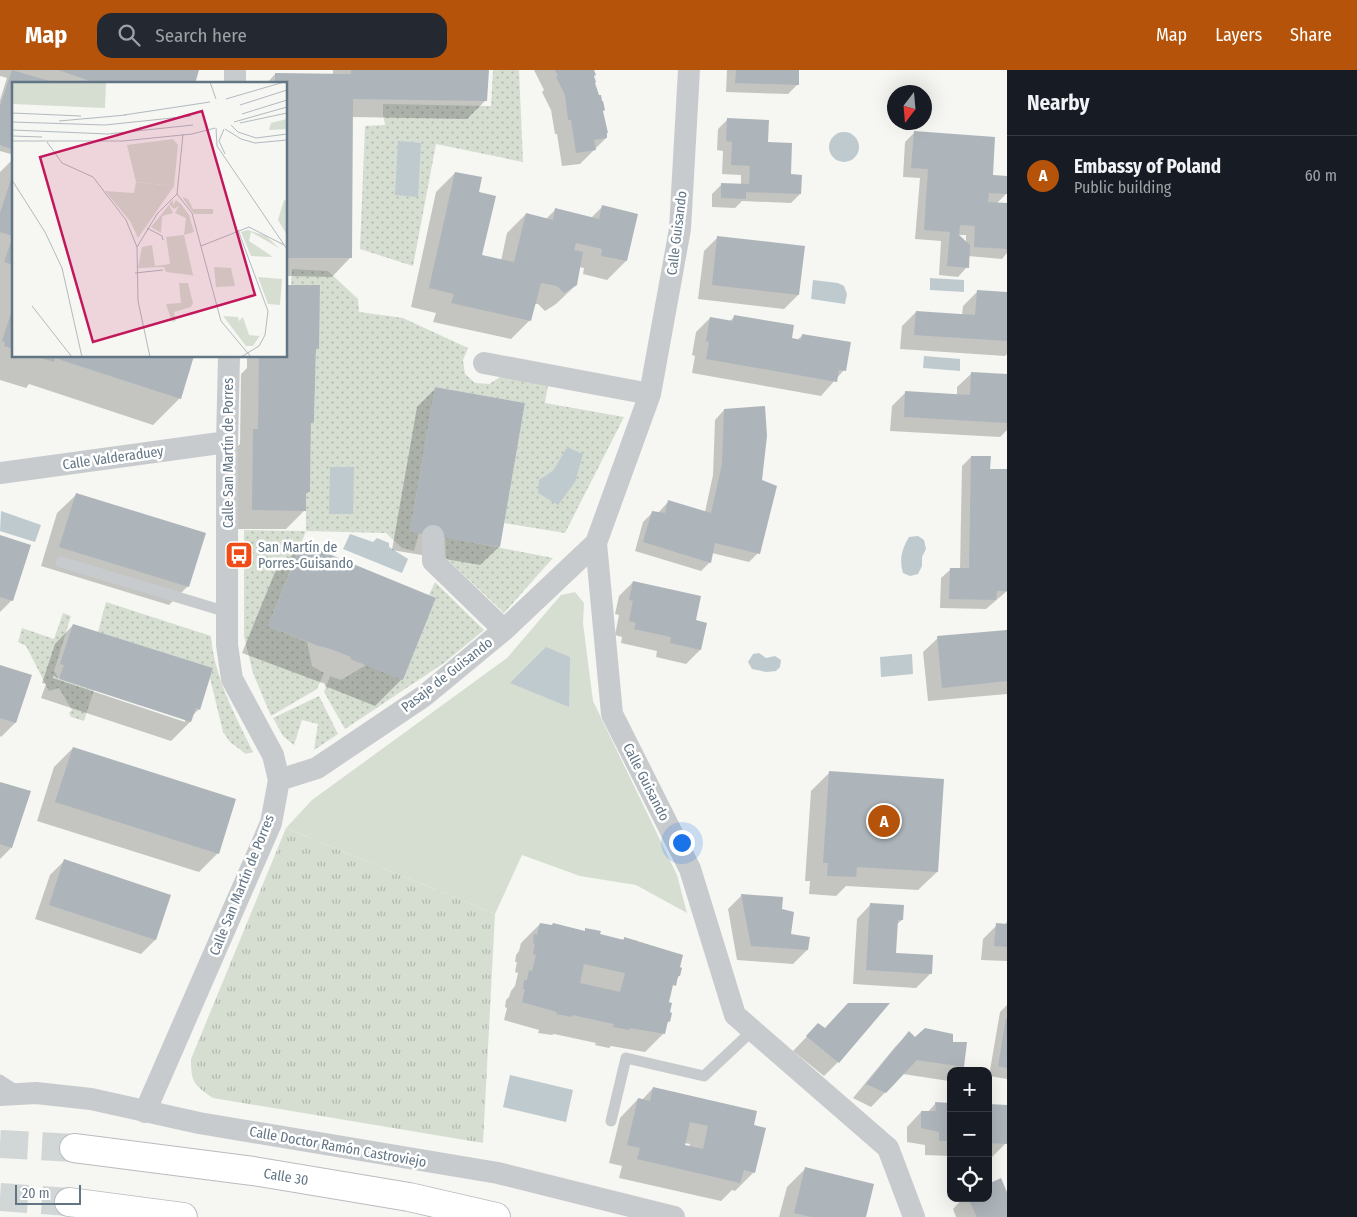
<!DOCTYPE html>
<html lang="en">
<head>
<meta charset="utf-8">
<style>
  body { margin:0; font-family:"Fira Sans Condensed",sans-serif; background:#242831; color:#f1f3f6 }
  .controls { position:absolute; right:15px; bottom:15px; display:grid; overflow:hidden; border-radius:10px; box-shadow:0 5px 20px #0002 }
  .controls button { width:45px; height:45px; display:grid; place-items:center; padding:0; border:0; border-bottom:1px solid #363941; background:#171b24; color:#f1f3f6; font:25px sans-serif }
  .compass { position:absolute; left:887px; top:15px; width:45px; height:45px; border-radius:50%; background:#171b24; box-shadow:0 5px 20px #0002; rotate:196deg }
  .scale { position:absolute; left:15px; bottom:12px; width:66px; box-sizing:border-box; padding-left:5px; border:2px solid #627585; border-top:0; font-size:14px; line-height:18px; white-space:nowrap; color:#627585; -webkit-text-stroke:4px #fff; paint-order:stroke }
  .you { position:absolute; left:681px; top:772px; width:18px; height:18px; margin:-12px; border:4px solid #fff; border-radius:50%; background:#1a73e8; box-shadow:0 0 0 8px #1a73e833 }
  .badge { display:grid; place-items:center; width:32px; height:32px; border-radius:50%; background:#b45309; color:#fff; font-size:16px; font-weight:700 }
  .pin { position:absolute; translate:-50% -50%; border:2px solid #fff; box-shadow:0 1px 5px #0006 }
  .list { margin:0; padding:0; list-style:none }
  h2 { display:flex; justify-content:space-between; align-items:center; height:65px; margin:0; padding:0 20px; font-size:21px }
  h2 small { font-size:16px; font-weight:400; color:#9ea1a6 }
  .list li { display:grid; grid-template-columns:32px 1fr auto; gap:15px; align-items:center; box-sizing:border-box; height:80px; padding:0 20px; border-top:1px solid #363941 }
  .list b { display:block; font-size:19px; white-space:nowrap }
  .list p { margin:0; font-size:16px; white-space:nowrap; color:#9ea1a6 }
  .list em { font-size:16px; font-style:normal; color:#9ea1a6 }
  .icon { flex:none; width:28px; height:28px; fill:none; stroke:currentColor; stroke-width:2; stroke-linecap:round; stroke-linejoin:round }
  .map { position:relative; flex:none; width:1007px; height:1147px; overflow:hidden }
  header { display:flex; align-items:center; gap:30px; box-sizing:border-box; height:70px; padding:0 25px; background:#b45309; color:#fff }
  header strong { font-size:24px }
  nav { display:flex; gap:28px; margin-inline-start:auto; font-size:18px }
  .search { width:350px; height:45px; background:#242831; display:flex; align-items:center; gap:12px; box-sizing:border-box; padding:0 18px; border-radius:15px; color:#9ea1a6; font-size:19px }
  main { display:flex }
  aside { flex:1; background:#171b24 }
  .map>svg:first-child { display:block }
  .grass { fill:#d6ded2 }
  .park { fill:url(#park-tufts) }
  .garden { fill:url(#garden-dots) }
  .water { fill:#bfcacf }
  .shadow { fill:#0003; fill-rule:evenodd }
  .building { fill:#adb5ba; fill-rule:evenodd }
  .lines { fill:none; stroke-linecap:round; stroke-linejoin:round }
  .motorway-tunnel { stroke:#d1d6d7; stroke-width:28; stroke-dasharray:28 14; stroke-linecap:butt }
  .motorway-casing { stroke:#b9bcbf; stroke-width:30 }
  .service { stroke:#c8cbce; stroke-width:11 }
  .minor { stroke:#c8cbce; stroke-width:22 }
  .motorway { stroke:#fff; stroke-width:28 }
  .labels { text-anchor:middle; dominant-baseline:central; stroke-width:5; stroke-linejoin:round; paint-order:stroke }
  .street-label { font-size:14px; fill:#627585; stroke:#fff }
  .poi-label { font-size:14px; fill:#627585; stroke:#fff; text-anchor:start }
  .inset-road { fill:none; stroke:#b2bac0; stroke-width:1 }
  .view { fill:#c2185b; fill-opacity:0.15; stroke:#c2185b; stroke-width:2.5 }
  .inset-edge { fill:none; stroke:#627585; stroke-width:2.5 }
</style>
</head>
<body>
<header>
<strong>Map</strong>
<div class="search"><svg class="icon" aria-label="search" viewBox="0 0 24 24"><circle cx="10" cy="10" r="6"/><path d="M15 15l6 6"/></svg>Search here</div>
<nav><a>Map</a><a>Layers</a><a>Share</a></nav>
</header>
<main>
<div class="map">
<svg width="1007" height="1147" viewBox="0 0 1007 1147">
  <defs>
    <pattern id="park-tufts" width="24" height="20" patternUnits="userSpaceOnUse" patternTransform="scale(1.25)"><rect width="24" height="20" fill="#d6ded2"/><path d="M3 7l-1-3M5 7V3M7 7l1-3M15 17l-1-3M17 17v-4M19 17l1-3" fill="none" stroke="#b1b9b0"/></pattern>
    <pattern id="garden-dots" width="8" height="8" patternUnits="userSpaceOnUse" patternTransform="scale(1.25)"><rect width="8" height="8" fill="#d6ded2"/><path d="M2 2h.1M6 6h.1" fill="none" stroke="#b1b9b0" stroke-width="1.8" stroke-linecap="round"/></pattern>
  </defs>
  <rect width="100%" height="100%" fill="#f6f6f2"/>
  <path class="grass" d="M575,522L584,533L583,553L593,631L677,805L687,843L636,815L580,806L522,785L495,844L286,758L312,730L507,588L561,525Z"/>
  <path class="park" d="M286,758L495,844L483,1073L213,1028C194,1015 191,1013 191,989Z"/>
  <path class="garden" d="M493,0H519L523,92L436,74L413,196L360,179L365,56L385,55L383,44V34L491,36Z
    M292,199L328,201L358,229L359,242L403,248L468,278L463,290L465,304L475,313L489,314L502,306L548,315L545,333L624,347L565,463L504,453L525,333L435,317L410,461L419,463L414,481L402,478L386,463L306,461L268,556L307,572L312,596L324,603L317,619L271,646L253,603L244,566V460L306,461V422H310L311,352H314L316,279L320,215H291Z
    M445,467L553,488L504,543L446,488Z
    M435,512L484,560L444,593L345,659L324,622L330,606L341,610L366,595L403,610L436,528L429,525Z
    M106,532L211,566C214,607 235,645 253,682L246,684L230,672L223,662L210,608L213,598L98,562Z
    M63,543L71,546L54,601L59,609L94,620L84,651L71,647L69,643L72,640L59,618L49,621L26,576L18,572L22,558L54,569Z
    M319,626L338,664L314,680L318,654L302,650L294,675L283,666L273,648Z"/>
  <path class="water" d="M829 77a15 15 0 1 1 30 0a15 15 0 1 1-30 0Z
    M398,71L421,73L418,127L395,125Z
    M930,208L964,210V222L930,220Z
    M813,210L838,213L844,216L847,224L845,234L811,229Z
    M924,286L960,289V301L923,298Z
    M567,377L583,384L575,412L558,435L538,423L539,410L553,401Z
    M330,397H354L353,444H329Z
    M1,441L41,455L35,472L0,461Z
    M350,464L373,472L377,468L389,473V477L408,489L402,503L343,479Z
    M918,466L924,470L926,479L922,487V496L918,504L910,506L903,503C899,489 902,479 909,467Z
    M546,577L570,587L569,637L510,613Z
    M759,583L766,588L775,586L781,590L780,597L776,601L766,602L752,599L748,592L753,584Z
    M912,584L913,604L881,607L880,587Z
    M510,1005L573,1020L566,1052L503,1037Z"/>
  <path class="shadow" d="M0,0H198L194,14H14V85L0,81V30L7,8L0,6Z
    M333,0H488L486,30L467,49L352,47L350,188L332,207L286,206V14H266L275,4L333,5Z
    M534,0H592L593,13L602,41L606,68L580,94L562,96L557,64H555L551,40L542,22L544,20Z
    M727,0H798V14L788,24L726,22Z
    M728,49L767,73L790,105L800,124L791,133L742,131L735,138L712,137V124L722,114L741,115V105L722,104L723,81L717,80L718,59Z
    M914,63L991,106L1006,124L996,134L1007,135V183L1002,189L968,186L967,197L958,207L939,205L941,171L915,169L920,108L903,107L905,72ZM957,165H966V173Z
    M14,88V286H192L180,328L153,355L29,314L26,318L0,310V102Z
    M455,103L478,123L480,186L501,191L507,163L526,144L546,149L555,140L591,148L603,136L626,191L607,210L583,204L584,198L579,197L576,215L556,234L545,241L538,234H534L530,250L511,269L433,252L436,243L411,237L436,122Z
    M718,167L798,225L784,239L698,229L704,181Z
    M977,222L1007,224V284L1005,286L900,279L902,256L916,242L962,245L963,236Z
    M735,246L790,269L797,270L803,265L844,300L821,326L692,303L695,286L692,285L696,262L710,248L730,251Z
    M318,278L314,281L313,351L309,355L308,422L305,425L304,441L286,459H234L235,379L240,374L241,304L247,298V286H286Z
    M972,303L1007,305V360L1000,367L890,361L892,336L906,322L957,325V317Z
    M436,318L499,477L480,495L392,480L417,337Z
    M724,340L758,483L749,492L712,483L710,492L701,501L635,481L643,452L653,442L658,443L668,432L705,442L713,405L715,350Z
    M971,387L989,400H1007V521L986,539L940,538L941,508L951,499H960L962,396Z
    M76,425L188,516L169,535L41,496L57,443Z
    M0,466L12,530L0,542Z
    M302,475L402,609L375,636L325,616V614L242,583L275,502Z
    M633,512L694,551L706,554L700,580L686,594L656,587L657,581L621,573L622,567L615,565L619,545L615,544L619,526Z
    M73,555L199,639L192,646L190,652L171,671L41,628L46,614L42,613L55,574ZM53,606L185,649V652L53,608Z
    M1007,561V624L928,631L923,582L938,568Z
    M0,596L15,653L1,667L0,666Z
    M73,678L218,783L199,802L37,751L54,697Z
    M830,702L937,802L918,820L846,816L836,826L809,824L810,811H805L811,721Z
    M0,713L29,722L11,778L0,789Z
    M64,791L169,826L155,870L141,884L35,849L50,805Z
    M742,825L781,840L790,866L807,880L793,894L737,890L728,839Z
    M871,834L902,850L896,855L895,884L930,904L916,918L853,914L857,849Z
    M1007,852V891L981,890L983,869L997,855H1004Z
    M540,854L584,862L586,859L598,865L622,870L625,868L638,871V873L678,898L679,906L670,919L667,933L669,951L666,954L664,963L645,982L611,976L609,978L595,975L596,973L554,964L552,965L538,963L539,960L504,950L507,938L505,937L506,930L509,927L511,921L515,916L518,903L515,902L517,892H515L516,885L519,881L521,873Z
    M1007,935V1009L989,1006L1000,942Z
    M818,955L825,959L838,992L824,1006L793,981Z
    M909,963L915,969L951,973L963,996L959,1001H951V1009L949,1011L903,1004L871,1037L853,1028L895,977Z
    M653,1018L753,1056L754,1102L735,1121L732,1120L721,1131L619,1108L622,1096L609,1093L620,1048L638,1029L642,1030ZM684,1073L690,1074L689,1077L684,1076Z
    M936,1033L951,1034V1086L925,1085V1075L907,1072V1057L921,1042L927,1043Z
    M988,1035L1006,1073L992,1087H988Z
    M806,1098L865,1147H779L787,1117Z
    M963,1128H988L1007,1147H956L953,1139Z"/>
  <path class="building" d="M12,0L56,13L14,14V80L0,75V36Z
    M58,0H199L195,14H99Z
    M351,0H489L487,31L353,29L352,188H286V14H275V3L351,4Z
    M555,0H594L596,5L594,6L596,12L595,13L599,25H601L602,31H603L605,40L603,41L608,63H607V68L594,70L596,80L576,83L571,50H568L565,25L556,7L558,6Z
    M736,0H799V15L735,13Z
    M727,48L769,50L768,72L792,73L791,104L802,105L801,124L746,122V129L721,128V113L749,114L750,96L731,95L732,72L726,71Z
    M914,61L995,67L993,105L1007,106V124L989,123L988,132L1007,133V179L974,177L975,156L960,155L959,165L970,175L969,198L947,196L950,162L924,160L928,99L911,98Z
    M14,100V195L4,192L13,166L0,162V143Z
    M455,102L482,107L479,122L496,126L482,185L514,192L526,143L553,150L555,138L599,149L602,135L638,144L627,191L601,186L602,179L576,173L574,180L583,182L577,215L564,223L557,216L541,213L531,251L451,233L454,224L429,218Z
    M717,166L805,176L799,225L712,215Z
    M286,215H320L319,279H316L314,352H311L310,422H306V441L252,440L253,359H258L259,286H286Z
    M977,220L1007,222V271L914,265L916,241L975,245Z
    M14,234V279L4,276L5,272L2,271Z
    M734,245L794,255L792,268L801,270L802,264L851,272L846,301L839,300L837,312L706,289L709,272L706,271L710,247L733,251Z
    M52,286H194L181,329L55,288L54,292L38,287Z
    M971,302L1007,304V353L904,347L905,321L970,325Z
    M435,317L525,333L500,477L410,462Z
    M765,336L767,366L762,410L777,416L760,484L715,473L711,493L643,472L652,441L665,443L668,430L711,443L722,394L724,339Z
    M971,386H991L990,399H1007V521H997L996,530L949,529L950,498H969Z
    M76,423L206,463L189,517L59,477Z
    M0,465L31,475L13,531L0,527Z
    M302,473L436,528L403,610L350,589L351,587L336,581L321,576V577L268,556Z
    M633,511L701,526L696,550L707,553L701,580L670,573L671,567L634,559L636,553L629,551L633,531L629,530Z
    M73,554L213,598L200,640L196,638L191,652L59,609L64,595L60,594Z
    M1007,560V611L942,618L937,566Z
    M0,595L32,605L16,653L0,648Z
    M73,677L236,729L219,784L55,732Z
    M829,701L944,709L938,802L857,797L856,807L827,806L828,793H823Z
    M0,712L31,721L12,778L0,774Z
    M64,789L171,825L156,870L49,835Z
    M741,824L783,827L782,839L794,842L791,864L810,867L808,880L751,876Z
    M870,833L904,835L903,850H898L896,883L933,885L932,904L866,900Z
    M540,853L552,855L553,853L585,861V858L601,861L600,864L624,870V867L683,885L680,897L682,898L680,906H678L676,916L673,915L669,932L672,933L670,942L672,943L670,952L668,951L665,964L630,958L629,960L613,957L614,954L572,945V947L556,944L557,942L522,932L525,919H523L524,910H527L529,900L532,901L536,885L533,884L535,874L533,873L534,864L537,865ZM584,894L625,903L620,922L580,913Z
    M996,853L1007,854V877L994,876Z
    M848,933H890L839,993L806,966L818,953L825,958Z
    M1006,948H1007V998L998,996Z
    M925,958L953,964V972H967L964,997L917,990L886,1023L866,1014L909,961L915,967Z
    M653,1017L757,1041L754,1055L766,1058L755,1103L744,1100L740,1113L637,1089L640,1078L627,1075L638,1028L650,1031ZM690,1052L708,1056L703,1079L685,1075Z
    M935,1032L951,1033V1071H939V1062L921,1058V1041H936Z
    M988,1034L1007,1035V1074L988,1073Z
    M805,1097L874,1114L866,1147H811L794,1143Z
    M1001,1108L1007,1122V1147H977L968,1128H988V1114Z"/>
  <g class="lines">
    <path class="motorway-tunnel" d="M0,1074L74,1078
      M0,1127L69,1132"/>
    <defs>
      <g id="motorway">
        <path id="s1" d="M74,1078L253,1101L409,1127L496,1147"/>
        <path d="M69,1132L183,1147"/>
      </g>
    </defs>
    <use href="#motorway" class="motorway-casing"/>
    <path class="service" d="M61,492L227,542
      M0,1010L17,1021
      M611,1051L626,988L704,1006L753,960"/>
    <path class="minor" d="M235,0V14
      M689,0L680,159L650,324L596,473L612,644L690,799L735,945L888,1078L914,1147
      M484,293L650,324
      M0,403L227,372
      M433,466V491L504,560
      M279,710L317,698L424,626L504,560L596,473
      M0,1025L36,1023L91,1029L199,1053L498,1103L674,1147
      M145,1042L271,753L279,710L273,685L232,609L227,575V372L229,286"/>
    <use href="#motorway" class="motorway"/>
  </g>
  <defs>
    <symbol id="bus-square" viewBox="-11 -11 22 22"><rect x="-9" y="-9" width="18" height="18" rx="4" fill="#ef4c18" stroke="#fff"/><path d="M-5-6H5V4H4V6H2V4H-2V6H-4V4H-5ZM-3.5-4V0h7V-4ZM-3.5 1.2v1.5H-2V1.2ZM2 1.2v1.5H3.5V1.2Z" fill="#fff"/></symbol>
  </defs>
  <g fill-rule="evenodd">
    <use href="#bus-square" x="223" y="469" width="32" height="32"/>
  </g>
  <g class="labels">
    <g class="street-label">
      <text transform="translate(677 163) rotate(-83)">Calle Guisando</text>
      <text transform="translate(228 383) rotate(-90)">Calle San Martín de Porres</text>
      <text transform="translate(113 388) rotate(-8)">Calle Valderaduey</text>
      <text transform="translate(447 605) rotate(-38)">Pasaje de Guisando</text>
      <text transform="translate(646 712) rotate(63)">Calle Guisando</text>
      <text transform="translate(242 815) rotate(-68)">Calle San Martín de Porres</text>
      <text transform="translate(338 1077) rotate(10)">Calle Doctor Ramón Castroviejo</text>
      <text stroke="none"><textPath href="#s1" startOffset="214">Calle 30</textPath></text>
    </g>
    <g class="poi-label">
      <text x="258" y="477">San Martín de<tspan x="258" dy="16">Porres-Guisando</tspan></text>
    </g>
  </g>
  <g transform="translate(12 12)">
    <rect width="275" height="275" fill="#f6f6f2"/>
    <path d="M124,100L162,104L126,156L118,139L93,109L122,111Z" fill="#d6ded2"/>
    <path d="M0,0H94L93,26L0,22ZM161,57L166,63L162,104L124,100L115,63Z" fill="#d6ded2"/>
    <path d="M275,37V47L257,48L259,41ZM170,115L176,117L181,127H201V132H182ZM161,118V123L164,118L169,122L177,133L182,150L172,153L181,193L186,194L154,190L152,185L126,186L130,165L140,163L143,184L158,182L154,155L172,153L174,136L163,131L167,124L162,127L157,122ZM272,118L275,119V153L266,138ZM157,123L161,131L150,134L149,151L139,145ZM236,148L254,154L267,166L239,150L237,159L261,175L239,174L229,150ZM202,185L219,186L223,204L204,205ZM246,195L270,197L268,223L256,222ZM167,201H176L181,221L179,225L162,230L164,239L160,240L154,222L169,221ZM211,234L226,235L227,239L231,235L237,253L248,254L251,249L241,264H234Z" fill="#d6ded2"/>
    <path class="inset-road" d="M198,0L204,17M214,17L272,0M228,23L275,8M0,31L69,34M230,32L275,18M112,33L198,20M47,39L114,33M0,40L93,43L179,34M222,40L275,25M228,41L275,31M219,43L226,50L244,56L275,52M204,46L205,64L275,167M212,47L207,59L213,72M213,47L229,57L243,61L275,58M0,48L96,52L181,43M171,52L165,112L180,131L209,239L239,275M0,54L30,55M0,59H111L180,52L203,46M35,60L50,81L81,95L114,138L125,165L126,219L138,275M0,98L33,150L50,186L70,275M135,146L150,154L151,158M226,148L256,229L253,253L247,264L229,275M189,164L237,145L272,163M125,165L145,132L165,112M123,191L151,188M20,224L60,275"/>
    <path class="view" d="M190,29L243,213L81,260L28,75Z"/>
    <rect width="275" height="275" class="inset-edge"/>
  </g>
</svg>
<div class="controls">
<button>+</button>
<button>−</button>
<button><svg class="icon" aria-label="locate" viewBox="0 0 24 24"><circle cx="12" cy="12" r="6"/><path d="M12 2v4M12 18v4M2 12h4M18 12h4"/></svg></button>
</div>
<svg class="compass" viewBox="-18 -18 36 36"><path d="M0-13l5 13h-10z" fill="#e53935"/><path d="M0 13l5-13h-10z" fill="#9ea1a6"/></svg>
<div class="scale">20 m</div>
<div class="you"></div>
<div class="pin badge" style="left:884px;top:751px">A</div>
</div>
<aside>
<h2>Nearby<small></small></h2>
<ul class="list">
<li><span class="badge">A</span><div><b>Embassy of Poland</b><p>Public building</p></div><em>60 m</em></li>
</ul>
</aside>
</main>
</body>
</html>
